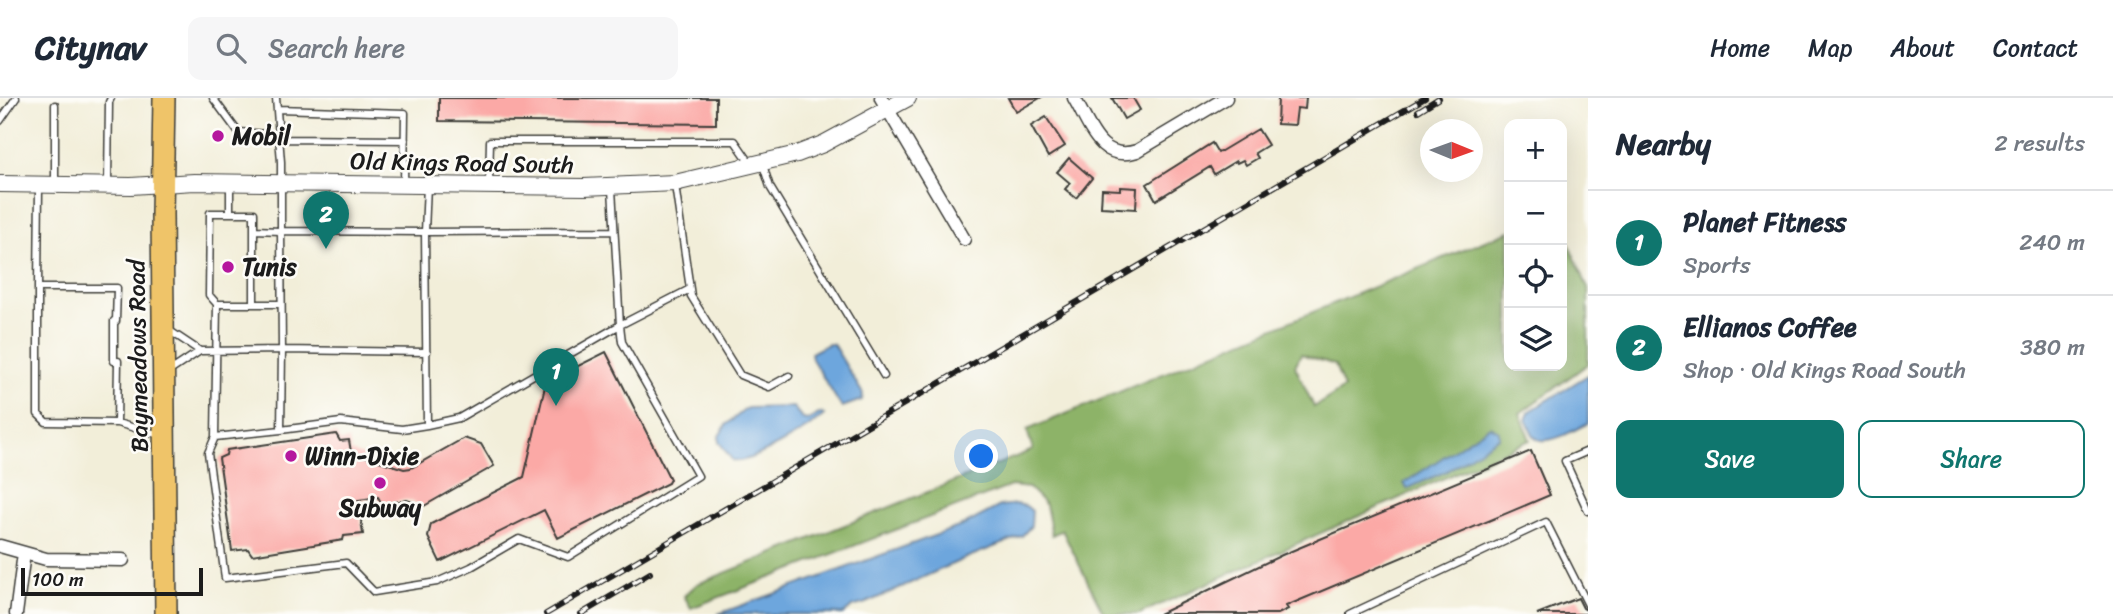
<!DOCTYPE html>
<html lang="en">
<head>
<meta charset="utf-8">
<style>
  body { margin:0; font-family:Sriracha,sans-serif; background:#f6f6f7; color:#1f2937 }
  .controls { position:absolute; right:21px; top:21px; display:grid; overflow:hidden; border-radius:14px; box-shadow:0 7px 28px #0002 }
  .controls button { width:63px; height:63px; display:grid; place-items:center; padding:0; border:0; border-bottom:2px solid #e0e1e3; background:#fff; color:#1f2937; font:35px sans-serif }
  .compass { position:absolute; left:1420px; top:21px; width:63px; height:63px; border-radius:50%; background:#fff; box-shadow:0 7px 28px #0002; rotate:91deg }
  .scale { position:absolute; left:21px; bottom:18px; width:182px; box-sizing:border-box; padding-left:7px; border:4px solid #1c1c1c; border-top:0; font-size:19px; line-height:24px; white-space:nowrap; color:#1c1c1c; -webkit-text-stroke:5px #fdfcf7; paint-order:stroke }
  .you { position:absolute; left:982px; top:359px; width:24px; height:24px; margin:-18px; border:5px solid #fff; border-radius:50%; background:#1a73e8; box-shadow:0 0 0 10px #1a73e833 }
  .badge { display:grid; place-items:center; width:46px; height:46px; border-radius:50%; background:#0f766e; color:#fff; font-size:23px; font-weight:700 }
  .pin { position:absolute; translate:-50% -58px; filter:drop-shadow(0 2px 4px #0008) }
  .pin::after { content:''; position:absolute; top:37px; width:24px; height:21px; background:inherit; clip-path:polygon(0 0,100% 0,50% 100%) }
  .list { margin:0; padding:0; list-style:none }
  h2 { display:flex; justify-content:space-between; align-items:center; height:91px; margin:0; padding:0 28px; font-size:30px }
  h2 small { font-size:23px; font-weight:400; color:#747a83 }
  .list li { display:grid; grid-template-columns:46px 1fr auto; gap:21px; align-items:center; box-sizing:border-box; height:105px; padding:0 28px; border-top:2px solid #e0e1e3 }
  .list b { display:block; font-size:26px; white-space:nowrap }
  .list p { margin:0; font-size:23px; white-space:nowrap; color:#747a83 }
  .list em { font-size:23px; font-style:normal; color:#747a83 }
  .actions { display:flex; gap:14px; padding:21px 28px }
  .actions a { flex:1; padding:16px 0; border:2px solid #0f766e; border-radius:14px; text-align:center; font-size:24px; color:#0f766e }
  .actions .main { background:#0f766e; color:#fff }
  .icon { flex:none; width:38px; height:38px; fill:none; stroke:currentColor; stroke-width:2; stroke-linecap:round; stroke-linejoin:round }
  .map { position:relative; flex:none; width:1588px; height:516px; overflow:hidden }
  header { display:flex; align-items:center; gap:42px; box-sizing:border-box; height:98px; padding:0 35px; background:#fff; border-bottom:2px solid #e0e1e3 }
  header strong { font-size:33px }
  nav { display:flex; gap:38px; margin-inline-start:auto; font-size:24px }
  .search { width:490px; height:63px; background:#f6f6f7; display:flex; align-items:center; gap:18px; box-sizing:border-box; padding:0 24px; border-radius:14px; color:#747a83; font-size:26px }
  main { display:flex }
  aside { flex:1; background:#fff }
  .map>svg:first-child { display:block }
  .forest { fill:#8db368; stroke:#546842; stroke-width:2; fill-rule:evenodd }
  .water { fill:#6da6dd; stroke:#44617c; stroke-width:2 }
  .building { fill:#fba9a6 }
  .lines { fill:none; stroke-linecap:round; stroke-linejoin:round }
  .service-casing { stroke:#3c3c38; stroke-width:9 }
  .minor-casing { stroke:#3c3c38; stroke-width:15 }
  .tertiary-casing { stroke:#3c3c38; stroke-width:18 }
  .primary-casing { stroke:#3c3c38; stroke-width:24 }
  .service { stroke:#fff; stroke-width:6 }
  .minor { stroke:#fff; stroke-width:12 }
  .tertiary { stroke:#fff; stroke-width:16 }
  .primary { stroke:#efc469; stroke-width:21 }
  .rail-casing { stroke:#1c1c1c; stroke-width:6 }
  .rail { stroke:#fdfcf7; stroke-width:3.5; stroke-dasharray:10; stroke-linecap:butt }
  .poi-dot { fill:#b5179e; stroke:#fdfcf7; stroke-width:2.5 }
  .labels { text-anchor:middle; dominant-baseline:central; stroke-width:5; stroke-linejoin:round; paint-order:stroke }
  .poi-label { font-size:24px; font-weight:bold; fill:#1c1c1c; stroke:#fdfcf7; text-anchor:start }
  .street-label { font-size:24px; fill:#1c1c1c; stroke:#fdfcf7 }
</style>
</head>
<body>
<header>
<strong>Citynav</strong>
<div class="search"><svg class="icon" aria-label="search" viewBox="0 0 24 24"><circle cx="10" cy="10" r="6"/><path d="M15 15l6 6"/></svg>Search here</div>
<nav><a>Home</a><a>Map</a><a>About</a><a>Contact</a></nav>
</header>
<main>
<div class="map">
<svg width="1588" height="516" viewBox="0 0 1588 516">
  <rect width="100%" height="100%" fill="#fdfcf7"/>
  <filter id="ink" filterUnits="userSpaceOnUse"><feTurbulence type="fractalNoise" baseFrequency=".0143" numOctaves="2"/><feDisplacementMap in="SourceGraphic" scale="14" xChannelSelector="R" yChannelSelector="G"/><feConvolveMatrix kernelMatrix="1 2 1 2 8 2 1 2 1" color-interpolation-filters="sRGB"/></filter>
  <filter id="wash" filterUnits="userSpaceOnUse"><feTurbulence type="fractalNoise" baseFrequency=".00686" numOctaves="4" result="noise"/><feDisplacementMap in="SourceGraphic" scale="28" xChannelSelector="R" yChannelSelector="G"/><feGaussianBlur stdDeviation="1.57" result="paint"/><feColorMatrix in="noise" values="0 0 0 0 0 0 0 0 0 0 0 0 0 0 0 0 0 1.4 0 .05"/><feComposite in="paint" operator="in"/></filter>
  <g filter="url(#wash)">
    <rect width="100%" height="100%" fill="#f2eed9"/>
    <path class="forest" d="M1562,130L1588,190V266L1520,315L1530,342L1139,516H1104L1062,432L1052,437L1046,407L1029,390L1011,388L691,510L684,498L697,486L1033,352L1027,332L1509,133V268H1562ZM1301,256L1335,267L1344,290L1314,309L1295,268Z"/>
    <path class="water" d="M828,246H833L863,296L862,302L842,309L840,307L812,261L811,255Z
      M1588,277V325C1576,331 1544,351 1534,338C1531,334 1529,327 1526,322L1529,314Z
      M793,309L803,321L808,322L821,315L824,317C810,330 751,366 733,363L719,344V338L726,327L747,310Z
      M1490,328L1499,333V339L1447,373L1407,391L1404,385Z
      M1017,406L1026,408L1032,413L1031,428L1022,438L966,460L866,505L852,509L844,516H718L964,427L1000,408Z"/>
    <g id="blocks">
      <path class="building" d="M439,0H716V26L439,23Z
        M1008,0H1040L1016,14Z
        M1112,0H1133L1140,12L1124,21Z
        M1278,0H1306L1305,11L1297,10L1295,27L1277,26Z
        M1046,19L1065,48L1048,59L1031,28Z
        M1258,31L1268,47L1255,55L1258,60L1246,67L1243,62L1237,65L1236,63L1214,76L1210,69L1156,102L1147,86L1212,45L1218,55Z
        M1069,60L1092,80L1076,100L1065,91L1070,85L1057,74Z
        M1120,89L1137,90L1136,111L1101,109L1102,91L1120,92Z
        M606,254L670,381L668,385L558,440L544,412L440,464L428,439L431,426L524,379L546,284Z
        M336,336L340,343L349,342L351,354L404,371L411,370L464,340L481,346L494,368L424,408L407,402L382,406L378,399L358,402L363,436L344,438L343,442L252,457L248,451L232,453L219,360L226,357L227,352Z
        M1531,353L1550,397L1286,508L1288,511L1278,516H1159L1282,457Z
        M1578,500L1583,510L1588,513V516H1537Z"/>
    </g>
  </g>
  <g filter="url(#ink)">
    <use href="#blocks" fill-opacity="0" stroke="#3c3c38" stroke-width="2"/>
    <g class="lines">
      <defs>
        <path id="service" d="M213,0L238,34L280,37
          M55,7V85
          M278,11L405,15L404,86
          M0,23L16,0
          M280,41L405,42
          M763,67L770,89L884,278
          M108,85L109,4L111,0
          M489,85L490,43H735L751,66
          M427,87L425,134L614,133
          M675,87L691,198L740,277L769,289L789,278
          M612,91L620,227L690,191
          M230,115V86
          M254,132V206
          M38,190L39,89
          M217,206H281
          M114,223V263
          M116,223L117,190H38V316L46,324L117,325L160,337
          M167,231L200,253
          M170,273L200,253L282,252L281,332L341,324L402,331L427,327
          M117,325L118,263
          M281,332L215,339L217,206L209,197L210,115H254V132L281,133L282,252L427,254
          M215,339L208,355L225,480L346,465L374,494L437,484L471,469L519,441L568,459L698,378L622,244L620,227L459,320L427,327L425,134L281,133V64L276,0
          M1588,353L1565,363L1588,413
          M1350,516L1546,424L1588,507"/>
        <path id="minor" d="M881,0L964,141
          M1074,0C1090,27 1100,65 1137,53L1226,0
          M0,448L46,461L123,462
          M16,516L24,455"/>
        <path id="tertiary" d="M0,86L131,88L194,84L584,89L675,85L797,56L823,46L908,0"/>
        <path id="primary" d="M164,0L162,116L166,516"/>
      </defs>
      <use href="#service" class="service-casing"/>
      <use href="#minor" class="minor-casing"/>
      <use href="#tertiary" class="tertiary-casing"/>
      <use href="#primary" class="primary-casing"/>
      <use href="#service" class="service"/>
      <use href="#minor" class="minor"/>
      <use href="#tertiary" class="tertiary"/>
      <use href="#primary" class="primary"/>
      <defs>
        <path id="rail" d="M1418,13L1439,0
          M546,516L1425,0
          M581,516L650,475"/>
      </defs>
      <use href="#rail" class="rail-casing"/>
      <use href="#rail" class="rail"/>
    </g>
  </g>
  <g class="poi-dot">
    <circle cx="218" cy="38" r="7"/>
    <circle cx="228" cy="169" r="7"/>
    <circle cx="291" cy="358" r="7"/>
    <circle cx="380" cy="385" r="7"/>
  </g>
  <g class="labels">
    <g class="poi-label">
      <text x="232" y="38">Mobil</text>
      <text x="242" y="169">Tunis</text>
      <text x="305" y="358">Winn-Dixie</text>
      <text x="380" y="410" text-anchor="middle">Subway</text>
    </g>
    <g class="street-label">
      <text transform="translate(462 65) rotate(1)">Old Kings Road South</text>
      <text transform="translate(138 258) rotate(-91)">Baymeadows Road</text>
    </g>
  </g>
</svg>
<div class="controls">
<button>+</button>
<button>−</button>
<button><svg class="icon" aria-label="locate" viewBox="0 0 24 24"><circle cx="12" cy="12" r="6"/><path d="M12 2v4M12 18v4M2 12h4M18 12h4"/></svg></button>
<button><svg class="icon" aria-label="layers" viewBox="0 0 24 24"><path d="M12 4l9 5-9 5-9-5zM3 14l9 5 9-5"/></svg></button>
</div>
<svg class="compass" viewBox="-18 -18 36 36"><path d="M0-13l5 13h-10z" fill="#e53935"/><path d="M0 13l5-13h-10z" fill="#747a83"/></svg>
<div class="scale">100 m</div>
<div class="you"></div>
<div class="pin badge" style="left:556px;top:308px">1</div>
<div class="pin badge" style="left:326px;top:151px">2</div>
</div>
<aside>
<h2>Nearby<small>2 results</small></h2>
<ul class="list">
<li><span class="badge">1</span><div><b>Planet Fitness</b><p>Sports</p></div><em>240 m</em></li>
<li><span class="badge">2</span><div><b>Ellianos Coffee</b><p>Shop · Old Kings Road South</p></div><em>380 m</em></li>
</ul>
<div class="actions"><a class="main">Save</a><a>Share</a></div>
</aside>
</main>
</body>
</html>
